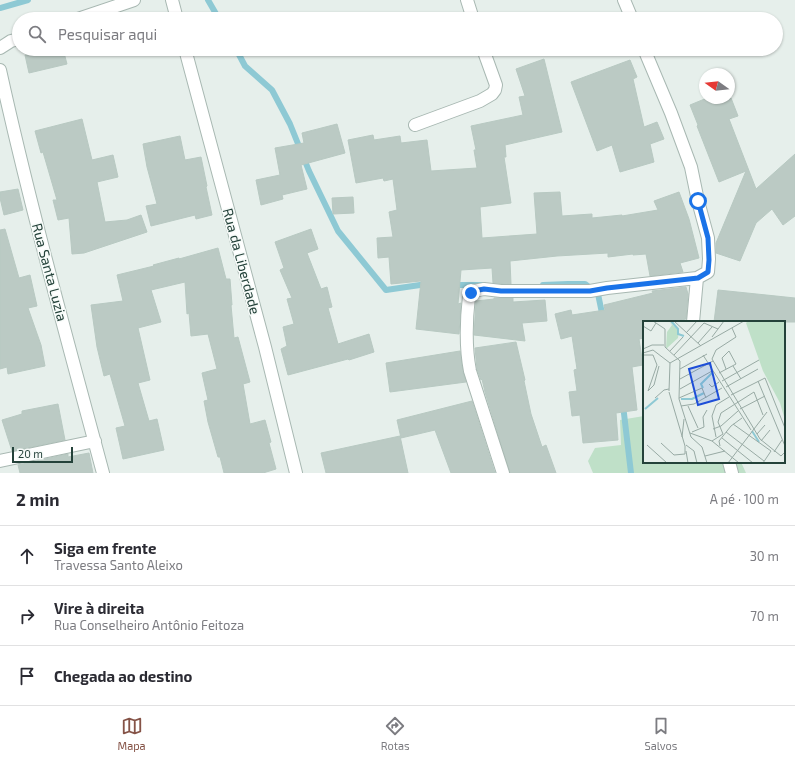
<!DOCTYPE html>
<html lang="pt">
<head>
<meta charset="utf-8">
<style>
  body { margin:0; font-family:"Exo 2",sans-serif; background:#f7f7f7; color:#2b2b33 }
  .compass { position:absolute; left:699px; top:68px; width:36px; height:36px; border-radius:50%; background:#fff; box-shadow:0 1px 3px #0004; rotate:285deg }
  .scale { position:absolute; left:12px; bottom:10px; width:61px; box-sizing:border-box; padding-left:4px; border:2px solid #24423a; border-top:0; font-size:11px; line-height:14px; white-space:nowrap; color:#24423a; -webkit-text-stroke:3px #f7fbf9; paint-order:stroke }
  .stop { position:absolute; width:12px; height:12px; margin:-9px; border:3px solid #1a73e8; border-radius:50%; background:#fff }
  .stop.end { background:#1a73e8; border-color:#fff; box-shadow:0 1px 4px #0008 }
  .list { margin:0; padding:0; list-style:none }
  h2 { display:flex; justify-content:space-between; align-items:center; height:52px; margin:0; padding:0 16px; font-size:17px }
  h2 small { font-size:13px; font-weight:400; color:#7c7c81 }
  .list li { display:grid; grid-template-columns:26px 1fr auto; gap:12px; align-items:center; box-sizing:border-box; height:60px; padding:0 16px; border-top:1px solid #e1e1e2 }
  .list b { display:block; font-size:15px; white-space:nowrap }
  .list p { margin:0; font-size:13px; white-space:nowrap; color:#7c7c81 }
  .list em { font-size:13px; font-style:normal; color:#7c7c81 }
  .icon { flex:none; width:22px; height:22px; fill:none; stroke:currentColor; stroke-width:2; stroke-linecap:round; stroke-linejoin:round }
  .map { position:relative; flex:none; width:795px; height:473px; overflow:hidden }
  .search { position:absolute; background:#fff; box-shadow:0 1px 3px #0004; left:12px; right:12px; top:12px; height:44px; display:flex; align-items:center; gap:10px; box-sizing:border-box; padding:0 14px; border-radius:22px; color:#7c7c81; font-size:15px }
  .sheet { height:232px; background:#fff }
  nav { display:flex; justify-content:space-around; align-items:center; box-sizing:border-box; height:56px; border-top:1px solid #e1e1e2; background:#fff; font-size:11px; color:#7c7c81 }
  nav a { display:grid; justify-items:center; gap:2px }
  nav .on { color:#855347 }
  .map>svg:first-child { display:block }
  .green { fill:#bfe0c8 }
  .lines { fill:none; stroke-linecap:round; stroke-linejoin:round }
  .stream { stroke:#8ec9d4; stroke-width:6 }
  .building { fill:#bbcac4; stroke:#b8c9c2 }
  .minor-casing { stroke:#a8b8b2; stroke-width:14 }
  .minor { stroke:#fff; stroke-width:12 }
  .route { stroke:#1a73e8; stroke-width:5 }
  .labels { text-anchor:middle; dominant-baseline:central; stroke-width:3; stroke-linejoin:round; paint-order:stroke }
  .street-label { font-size:14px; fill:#24423a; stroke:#f7fbf9 }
  .inset-river { fill:none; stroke:#8ec9d4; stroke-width:2 }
  .inset-road { fill:none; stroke:#98aaa4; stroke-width:1 }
  .view { fill:#1d4ed8; fill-opacity:0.15; stroke:#1d4ed8; stroke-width:2 }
  .inset-edge { fill:none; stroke:#24423a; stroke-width:2 }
</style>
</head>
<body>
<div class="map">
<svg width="795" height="473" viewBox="0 0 795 473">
  <rect width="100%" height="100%" fill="#e6efeb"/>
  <path class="green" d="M644,416V462H741L746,473H593L588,461L595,448L621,445L620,420Z"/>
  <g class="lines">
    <path class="stream" d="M208,0L219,19
      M0,8L28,0
      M236,49L245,66L272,90L290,124L309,171L338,231L386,290L420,285H428
      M453,285H482
      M543,285L568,284H585L598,294L603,318
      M623,405L631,473"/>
  </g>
  <path class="building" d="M48,49H63L67,64L29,73L25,55Z
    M544,59L562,132L505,145L506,157H504L511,203L480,207L482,238L537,234L534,193L560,192L562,216L592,214V218L622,215V216L658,210L654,201L679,192L689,219L699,258L680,263L683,272L650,276L646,254L633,255V254L608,257V253L557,256L510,261L511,284L493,283L492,268L461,270L458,304L461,303L459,334L416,329L421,281L391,284L389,257L378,258L377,238L393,237L389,212L397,210L393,179L384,181L383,178L356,183L348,140L373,135L374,140L400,136L401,143L427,140L431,171L477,168L474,150H476L471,126L523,115L519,97L525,96L516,69Z
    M630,60L637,77L633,79L644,127L657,122L664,139L650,144L654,162L620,172L612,145L597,151L571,82Z
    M707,98H731L738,116L729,119L756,189L795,154V216L783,225L772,209L756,223L740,261L716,253V243L746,171L719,182L697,126L698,125L690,105Z
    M82,119L92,160L113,155L118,177L97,182L105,222L127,220L141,215L147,232L84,253L72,254L69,218L58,220L53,200H57L43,152L41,153L35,131Z
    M337,124L345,153L301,165L307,189L282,195L283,199L261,205L256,180L280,175L275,148L304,143L302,133Z
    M180,136L185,160L201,157L207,186L206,187L212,215L196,219L195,215L151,226L146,206L157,204L147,167L143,144Z
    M18,189L23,210L4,215L0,198V192Z
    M353,197L354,213L333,214L332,198Z
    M5,229L19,278L30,275L37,306L28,308L41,345L45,366L8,374L7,367L0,369V230Z
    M311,229L318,249L307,253L321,289L327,287L332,307L328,308L338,344L369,334L374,352L349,360L348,359L288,375L281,349L287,346L283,327L294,324L287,299L292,298L280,270L284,268L275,242Z
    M218,248L226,279H230L232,305H231L234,338L238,337L250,382L243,384L250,424L265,420L271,442L269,443L276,469L263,473H224L220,457H218L208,422L204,401L208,400L202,373L217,369L208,334L191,336L189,313L187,314L185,282L151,290L161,322L138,328L150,380L138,383L149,421L157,419L164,450L123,459L116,428L125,426L110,374L104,376L97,347L91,305L123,301L117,275L154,266L153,265L179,258V259Z
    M686,287L688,294L686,319L673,322H644V338L639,339L643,365L632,367L637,410L616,413L618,440L583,443L580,415L572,416L569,392L577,391L574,370L577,369L572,336L561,339L555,314L571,310L572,315L605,310L604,305L653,293L652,291Z
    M718,290L795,298V322H714Z
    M494,298H513V302L545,300L547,321L522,323L525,341L474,335L476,301L494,299Z
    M516,342L525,380L524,381L531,414L542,447L546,445L556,473H510L485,392L482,379L481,380L477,369L475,348Z
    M460,351L463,372L466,382L390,392L386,363Z
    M472,401L495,473H451L435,430L401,438L397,420Z
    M58,404L65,440L12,451L2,420L22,414V411Z
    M400,436L408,473H326L321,453Z
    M89,453L93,473H20L18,465L68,454V457Z"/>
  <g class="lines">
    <defs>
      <path id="minor" d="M172,0L177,19
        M467,0L473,19
        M624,0L632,19
        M78,19L134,0
        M0,48L11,41L19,39
        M185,49L265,347L296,473
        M0,70C30,206 67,339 103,473
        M415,125L480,101L492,94L495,90L496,85L483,49
        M693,322L697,278
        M0,461L95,441
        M729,462L732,473
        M503,473L470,371C465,345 466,322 469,296L474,291L484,289L501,291H590L607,288L697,278L708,272L709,259L708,238L698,201L691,167L671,113L644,49"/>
    </defs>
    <use href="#minor" class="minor-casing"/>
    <use href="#minor" class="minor"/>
  </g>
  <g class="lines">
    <path class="route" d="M471,293L474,291L484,289L501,291H590L607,288L698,278L708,272L709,260L708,238L698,201"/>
  </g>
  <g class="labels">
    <g class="street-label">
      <text transform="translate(242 261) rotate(75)">Rua da Liberdade</text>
      <text transform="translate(50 272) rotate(75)">Rua Santa Luzia</text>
    </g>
  </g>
  <g transform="translate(643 321)">
    <rect width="142" height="142" fill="#e6efeb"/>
    <path d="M26,0L36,10L35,17L23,28L24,11L29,4ZM105,0H142V99L137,82L120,50L103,2Z" fill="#bfe0c8"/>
    <path class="inset-river" d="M28,0L35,8V13L41,15M60,67L58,63L70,51M38,78H49L61,72M2,88L15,77M109,110L116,121"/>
    <path class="inset-road" d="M10,0L22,8V26L37,40L36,78L48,116L59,126L64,142M31,0L58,25M0,5L8,10L13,2M89,7L93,16L73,29L69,38L117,118L138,135L142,131M43,12L54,0M69,16L81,0M55,22L69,6M0,28L9,24H21M27,30L40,16M0,32L10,29L27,42L26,70M0,34H10L14,44M31,34L61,2L75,8M60,34L108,109M27,42L101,0M90,45L98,58M37,48L64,33M76,52L93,43L86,30L79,37L83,48M37,58L70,40M79,60L116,39M115,60L142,125M66,63L69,66L76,61M83,66L115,48M37,68L69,50M5,70L11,64L16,45M5,70L14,44M88,74L122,57L142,107M12,77L21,69L26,68M36,77L59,67L63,77M38,85L51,83L79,67M45,85L55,107M97,88L122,75M90,103L128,130L120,142M70,108L78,105L95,90M49,111L61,106L60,96L64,89M83,111L121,140M47,112L69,120L96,142M80,113L75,101L78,92L111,71L120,94M114,113L122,104M39,116L41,98M73,116L69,95L73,84L86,76M79,117L110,142M69,120L80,113M118,120L127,109M18,122L31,134L42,133V125L26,71M4,124L24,142M43,124L51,130L54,142M77,125L76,120L88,105L99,97M43,130L45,142M131,131L139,119M62,135L82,130M85,142L124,91"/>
    <path class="view" d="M67,42L76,78L55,84L46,48Z"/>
    <rect width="142" height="142" class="inset-edge"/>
  </g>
</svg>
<svg class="compass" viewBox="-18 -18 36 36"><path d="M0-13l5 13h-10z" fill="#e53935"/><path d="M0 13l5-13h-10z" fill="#7c7c81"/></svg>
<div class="scale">20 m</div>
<div class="stop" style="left:698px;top:201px"></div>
<div class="stop end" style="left:471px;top:293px"></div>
<div class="search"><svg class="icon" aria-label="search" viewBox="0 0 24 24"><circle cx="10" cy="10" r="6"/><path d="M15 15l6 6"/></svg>Pesquisar aqui</div>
</div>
<section class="sheet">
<h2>2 min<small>A pé · 100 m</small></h2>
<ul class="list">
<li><svg class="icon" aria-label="ahead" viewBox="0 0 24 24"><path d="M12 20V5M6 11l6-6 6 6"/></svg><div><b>Siga em frente</b><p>Travessa Santo Aleixo</p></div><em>30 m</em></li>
<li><svg class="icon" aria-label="right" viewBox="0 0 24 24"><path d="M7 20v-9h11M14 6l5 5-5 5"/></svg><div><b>Vire à direita</b><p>Rua Conselheiro Antônio Feitoza</p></div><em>70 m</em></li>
<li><svg class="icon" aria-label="arrive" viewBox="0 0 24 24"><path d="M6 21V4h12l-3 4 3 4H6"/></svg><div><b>Chegada ao destino</b></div></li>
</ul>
</section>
<nav>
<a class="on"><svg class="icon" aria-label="map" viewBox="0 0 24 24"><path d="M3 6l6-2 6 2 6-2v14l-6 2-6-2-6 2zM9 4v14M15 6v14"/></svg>Mapa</a>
<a><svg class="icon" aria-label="directions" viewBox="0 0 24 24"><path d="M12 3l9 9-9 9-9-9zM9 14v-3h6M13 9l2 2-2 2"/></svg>Rotas</a>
<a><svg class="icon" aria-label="saved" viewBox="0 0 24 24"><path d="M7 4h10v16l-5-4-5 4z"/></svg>Salvos</a>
</nav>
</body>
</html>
